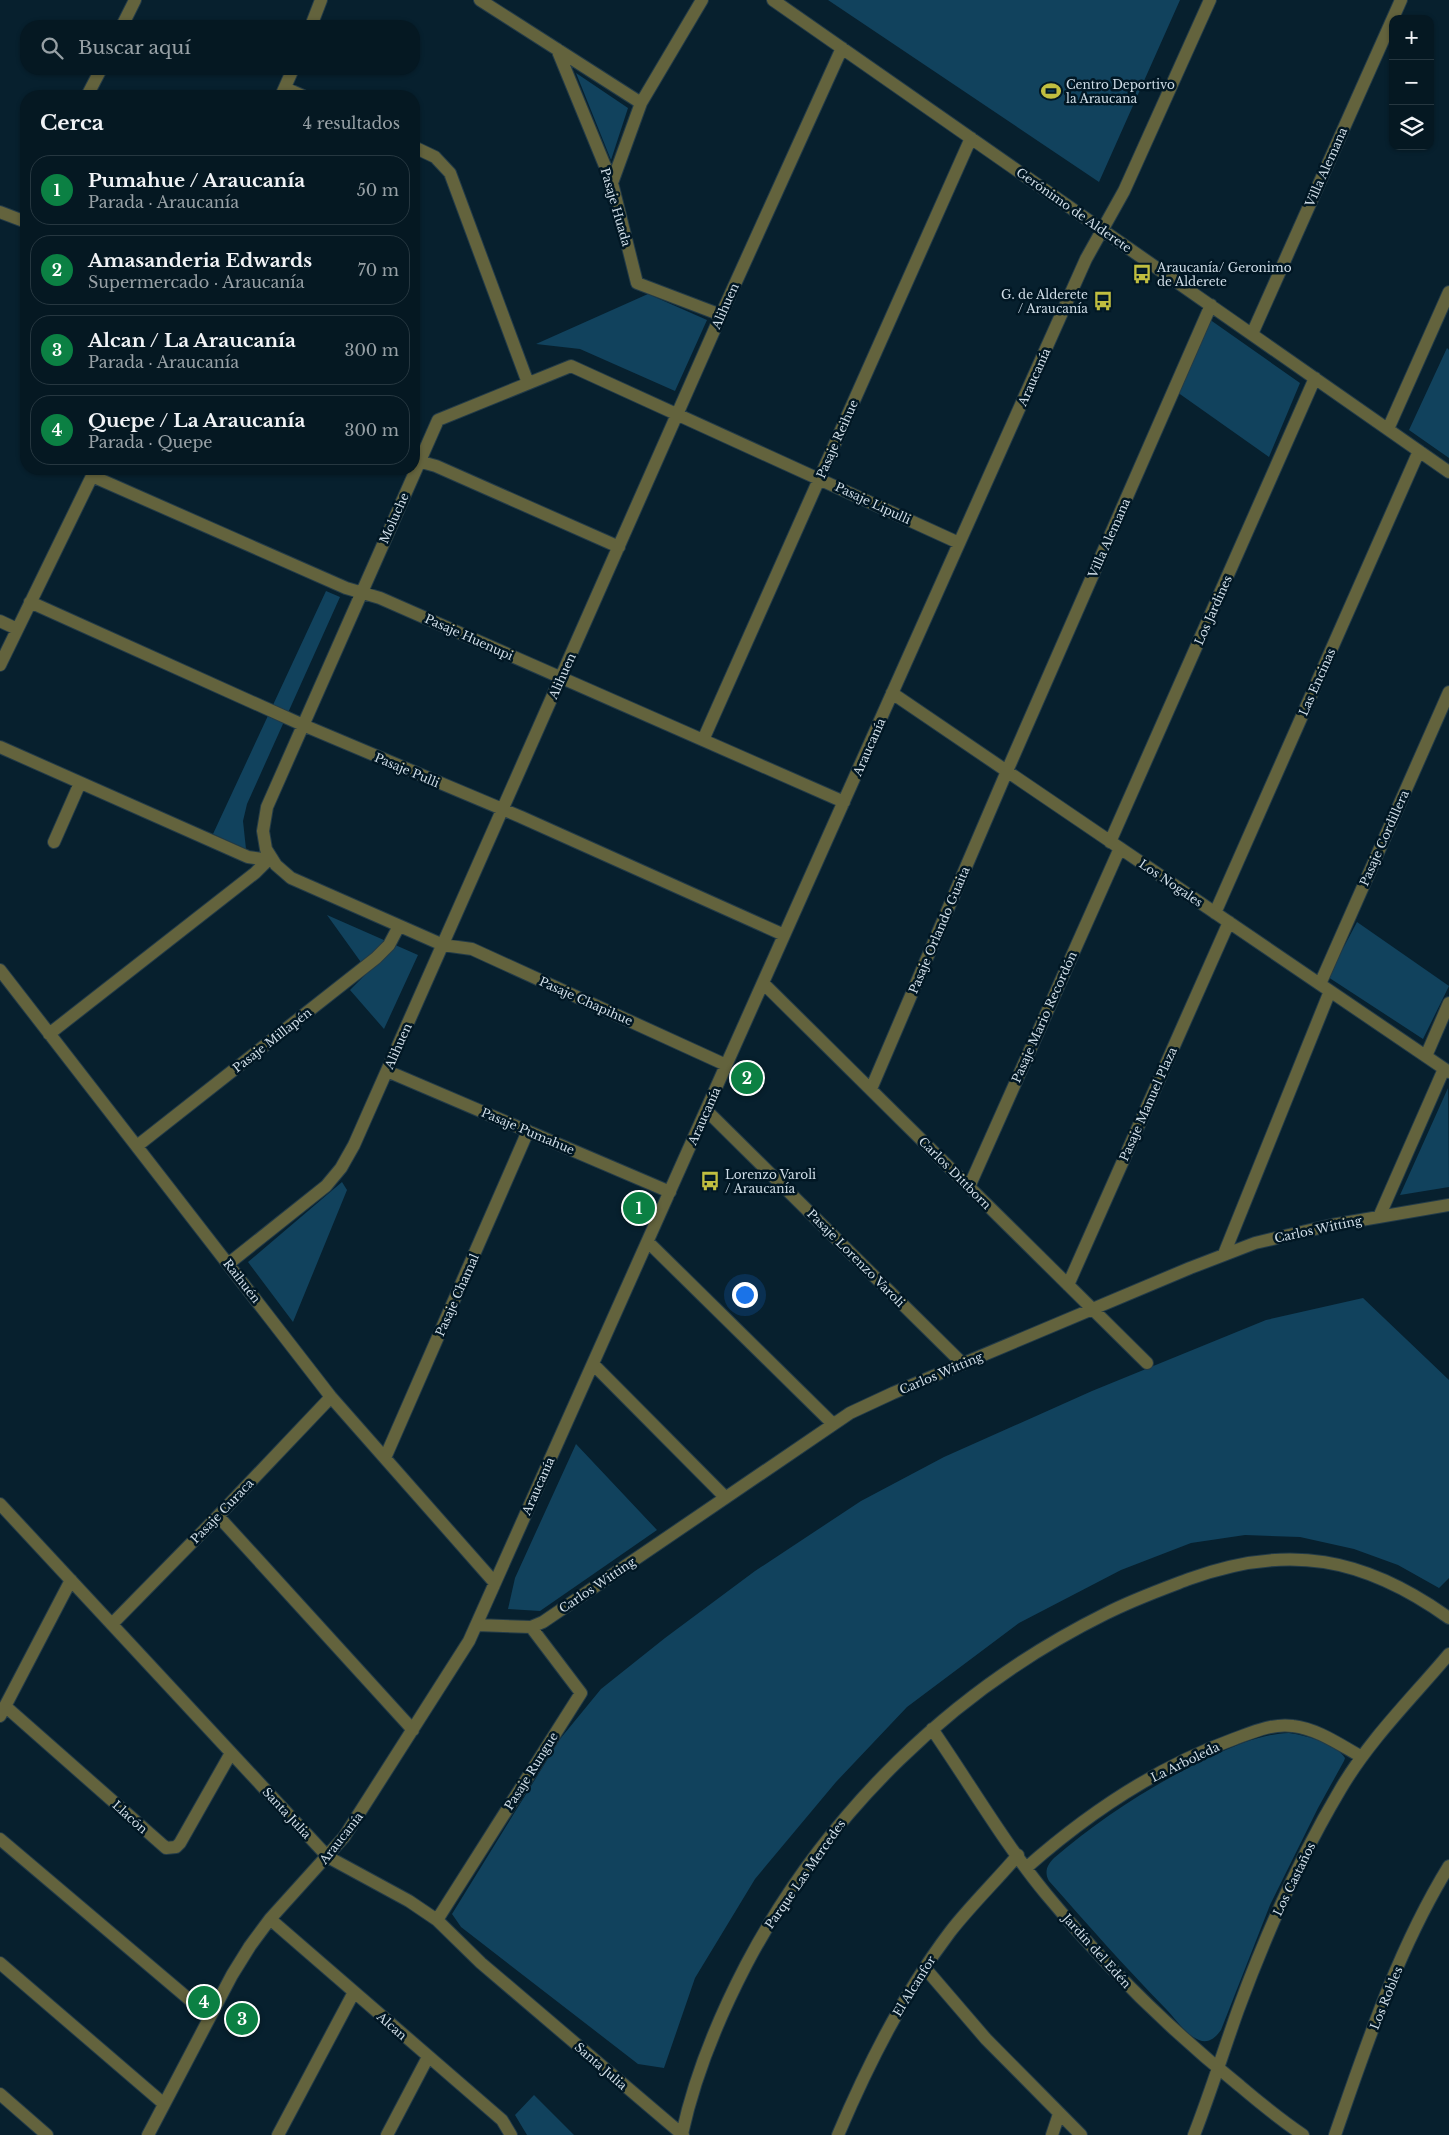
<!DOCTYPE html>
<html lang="es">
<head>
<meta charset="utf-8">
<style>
  body { margin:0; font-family:"Libre Baskerville",serif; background:#0e212a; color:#f1f3f6 }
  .controls { position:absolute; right:15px; top:15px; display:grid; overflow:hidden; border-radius:10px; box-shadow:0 1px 4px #0004 }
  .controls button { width:45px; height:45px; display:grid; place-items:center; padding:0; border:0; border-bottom:1px solid #263740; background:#051822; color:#f1f3f6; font:25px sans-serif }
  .you { position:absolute; left:744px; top:1294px; width:18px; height:18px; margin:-12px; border:4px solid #fff; border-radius:50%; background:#1a73e8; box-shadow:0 0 0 8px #1a73e833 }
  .badge { display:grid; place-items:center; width:32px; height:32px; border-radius:50%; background:#0b8043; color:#fff; font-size:16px; font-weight:700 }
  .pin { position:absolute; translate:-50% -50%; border:2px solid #fff; box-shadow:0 1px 5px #0006 }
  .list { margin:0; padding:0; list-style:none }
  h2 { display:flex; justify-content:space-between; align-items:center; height:65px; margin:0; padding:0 20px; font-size:21px }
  h2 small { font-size:16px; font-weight:400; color:#97a0a5 }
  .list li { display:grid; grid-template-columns:32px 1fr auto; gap:15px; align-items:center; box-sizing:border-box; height:70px; margin:0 10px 10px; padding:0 10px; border:1px solid #263740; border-radius:20px }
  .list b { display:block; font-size:19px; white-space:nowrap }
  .list p { margin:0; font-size:16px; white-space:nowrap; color:#97a0a5 }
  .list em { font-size:16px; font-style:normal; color:#97a0a5 }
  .icon { flex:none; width:28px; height:28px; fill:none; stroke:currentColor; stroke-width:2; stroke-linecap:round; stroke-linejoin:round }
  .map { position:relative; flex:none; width:1449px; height:2135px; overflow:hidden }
  .search { position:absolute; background:#051822; box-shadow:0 1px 4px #0004; left:20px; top:20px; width:400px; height:55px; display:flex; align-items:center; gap:12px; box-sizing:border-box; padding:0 18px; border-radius:20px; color:#97a0a5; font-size:19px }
  .panel { position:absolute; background:#051822; box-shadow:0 1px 4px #0004; left:20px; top:90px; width:400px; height:385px; border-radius:20px }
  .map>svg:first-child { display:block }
  .green { fill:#11425d }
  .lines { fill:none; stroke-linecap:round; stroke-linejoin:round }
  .minor-casing { stroke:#233b48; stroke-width:14 }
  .minor { stroke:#63633d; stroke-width:12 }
  .labels { text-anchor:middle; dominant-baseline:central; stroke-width:5; stroke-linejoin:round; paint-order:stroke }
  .poi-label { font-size:12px; fill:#d0dee8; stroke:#011724; text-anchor:start }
  .street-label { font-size:12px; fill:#d0dee8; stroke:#011724 }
</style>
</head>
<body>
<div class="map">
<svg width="1449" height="2135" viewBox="0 0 1449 2135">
  <rect width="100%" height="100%" fill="#07202e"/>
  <path class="green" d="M828,0H1180L1099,182Z
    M576,73L628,108L611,160Z
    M648,294L707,320L675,391L580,349L536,344Z
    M1209,319L1300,383L1269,457L1177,392Z
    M1447,348L1449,350V458L1409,430Z
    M326,591L340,597L247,804L243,821L246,849L213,834Z
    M327,915L418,955L384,1029L350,990L368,972Z
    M1357,922L1449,986L1423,1039L1328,977Z
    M1448,1088L1449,1187L1400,1195Z
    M342,1182L347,1190L293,1322L248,1262Z
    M1363,1298L1449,1380V1578L1439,1588L1398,1565L1354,1549L1300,1537L1245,1535L1191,1543L1121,1570L1019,1623L907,1707L836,1782L755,1879L695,1978L664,2068L638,2064L461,1927L452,1914L560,1739L601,1689L665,1638L755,1571L861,1501L944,1457L1092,1391L1266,1320Z
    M576,1444L657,1530L540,1611L508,1609L515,1578Z
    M1289,1733C1304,1735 1336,1743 1345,1758L1344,1761L1318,1808L1270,1905L1221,2030C1216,2037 1209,2044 1199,2040C1186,2035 1175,2018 1166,2009C1125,1967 1087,1924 1049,1881C1044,1872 1047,1865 1054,1858C1102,1817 1155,1783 1212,1756C1237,1745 1261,1734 1289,1733Z
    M534,2095L574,2135H527L515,2115Z"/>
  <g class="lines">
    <defs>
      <path id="minor" d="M480,0L641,103
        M773,0L1449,472
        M122,26L135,0
        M311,26L321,0
        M557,49L612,183L637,283L721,315
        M285,88L303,96
        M87,96L101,69
        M281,96L293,69
        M414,147L435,157L450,173L528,383
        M612,183L641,103L702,0
        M0,212L26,222
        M1252,334L1401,0
        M1388,429L1449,292
        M414,460L436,466L619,547
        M92,476L346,588L380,598L844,802
        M30,602L303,725L521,817L784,935
        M0,621L17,629
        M0,665L95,470
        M892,693L1449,1072
        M703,740L971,138
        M0,747L248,857L262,859L270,858
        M54,842L80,783
        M1110,842L1315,378
        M1215,913L1419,451
        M0,970L331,1397L495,1583
        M763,983L1147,1363
        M1320,984L1449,692
        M49,1034L255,873L270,858
        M1426,1056L1449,1003
        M726,1065L472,949L443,945L291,878L276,865L266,849L263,831L267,807L438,420L571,366L959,543
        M387,1071L670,1192
        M871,1089L1007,771L1211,305
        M706,1110L963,1364
        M137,1146L376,958L389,945L399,926
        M969,1187L1120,848
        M1379,1217L1444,1069
        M648,1242L833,1424
        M1224,1254L1330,991
        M228,1264L326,1186L341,1168L354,1145L721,315L842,48
        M1068,1285L1229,922
        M593,1364L725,1497
        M385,1458L528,1131
        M0,1504L328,1857L409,1901L437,1920L481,1963L683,2135
        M218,1516L413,1730
        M112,1624L218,1516L331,1397
        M477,1625L531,1627L543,1622L850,1413L893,1393L1190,1268L1255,1243L1332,1225L1449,1205
        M5,1706L166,1848L176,1847L180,1843L231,1753
        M0,1716L71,1580
        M932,1729C970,1784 1004,1843 1046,1894C1105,1966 1168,2028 1240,2086C1260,2103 1281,2120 1303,2135
        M0,1839L210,2017
        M1026,1868C1087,1814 1157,1767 1234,1739C1253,1732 1273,1723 1293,1726C1318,1729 1340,1745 1362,1757
        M270,1919L502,2120L511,2135
        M437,1920L581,1693L531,1627
        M0,1963L164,2104
        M925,1968L986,2039L1081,2135
        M0,2094L47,2135
        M682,2134C695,2074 718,2019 746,1965C826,1813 952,1690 1105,1614C1132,1600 1160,1590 1189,1579C1288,1543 1364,1557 1449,1618
        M148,2135L232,1975L250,1946L270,1919L344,1837L469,1641L1086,259L1124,191L1210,0
        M278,2135L354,1992
        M387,2135L428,2057
        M838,2135C868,2064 903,1994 950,1932C971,1905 996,1881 1018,1855
        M1052,2135L1059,2114
        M1194,2135C1210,2094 1223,2052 1238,2010C1266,1934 1299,1859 1340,1790C1369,1740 1412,1698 1449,1654
        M1335,2135C1367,2043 1398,1949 1449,1866"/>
    </defs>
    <use href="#minor" class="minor-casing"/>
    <use href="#minor" class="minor"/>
  </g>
  <defs>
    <symbol id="stadium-bare" viewBox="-9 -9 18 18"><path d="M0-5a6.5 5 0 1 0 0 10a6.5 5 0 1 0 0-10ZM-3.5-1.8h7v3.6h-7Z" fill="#c0be40" stroke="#011724" stroke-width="2.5" paint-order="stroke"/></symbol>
    <symbol id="bus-bare" viewBox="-9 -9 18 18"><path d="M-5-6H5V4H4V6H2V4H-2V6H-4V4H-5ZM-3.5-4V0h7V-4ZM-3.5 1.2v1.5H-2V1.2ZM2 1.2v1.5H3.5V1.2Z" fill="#c0be40" stroke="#011724" stroke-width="2.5" paint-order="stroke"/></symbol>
  </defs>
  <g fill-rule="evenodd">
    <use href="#stadium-bare" x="1037" y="77" width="28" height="28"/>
    <use href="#bus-bare" x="1128" y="260" width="28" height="28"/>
    <use href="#bus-bare" x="1089" y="287" width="28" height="28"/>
    <use href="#bus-bare" x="696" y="1167" width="28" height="28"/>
  </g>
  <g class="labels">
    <g class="poi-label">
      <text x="1066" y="84">Centro Deportivo<tspan x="1066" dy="14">la Araucana</tspan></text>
      <text x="1157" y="267">Araucanía/ Geronimo<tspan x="1157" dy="14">de Alderete</tspan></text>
      <text x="1088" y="294" text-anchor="end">G. de Alderete<tspan x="1088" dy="14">/ Araucanía</tspan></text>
      <text x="725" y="1174">Lorenzo Varoli<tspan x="725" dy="14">/ Araucanía</tspan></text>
    </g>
    <g class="street-label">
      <text transform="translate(1326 167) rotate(-66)">Villa Alemana</text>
      <text transform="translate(616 207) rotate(74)">Pasaje Huada</text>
      <text transform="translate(1074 210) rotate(35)">Gerónimo de Alderete</text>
      <text transform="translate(725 306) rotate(-66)">Alihuen</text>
      <text transform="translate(1034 377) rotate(-66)">Araucanía</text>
      <text transform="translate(837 439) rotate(-66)">Pasaje Reihue</text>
      <text transform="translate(873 503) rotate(25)">Pasaje Lipulli</text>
      <text transform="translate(394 518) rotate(-66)">Moluche</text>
      <text transform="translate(1109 538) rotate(-66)">Villa Alemana</text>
      <text transform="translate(1213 610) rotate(-66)">Los Jardines</text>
      <text transform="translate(469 637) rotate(24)">Pasaje Huenupi</text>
      <text transform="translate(562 676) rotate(-66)">Alihuen</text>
      <text transform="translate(1317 682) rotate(-66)">Las Encinas</text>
      <text transform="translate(869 747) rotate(-66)">Araucanía</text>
      <text transform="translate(407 770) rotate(23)">Pasaje Pulli</text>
      <text transform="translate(1384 838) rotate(-66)">Pasaje Cordillera</text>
      <text transform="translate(1171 883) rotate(34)">Los Nogales</text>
      <text transform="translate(939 930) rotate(-67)">Pasaje Orlando Guaita</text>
      <text transform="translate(586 1001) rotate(24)">Pasaje Chapihue</text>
      <text transform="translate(1044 1017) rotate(-66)">Pasaje Mario Recordón</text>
      <text transform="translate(272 1040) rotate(-38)">Pasaje Millapén</text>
      <text transform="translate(398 1046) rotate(-66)">Alihuen</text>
      <text transform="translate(1148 1104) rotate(-66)">Pasaje Manuel Plaza</text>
      <text transform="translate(704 1116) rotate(-66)">Araucanía</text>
      <text transform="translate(528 1131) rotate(23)">Pasaje Pumahue</text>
      <text transform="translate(955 1173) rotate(45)">Carlos Dittborn</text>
      <text transform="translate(1318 1229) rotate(-12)">Carlos Witting</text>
      <text transform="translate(856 1258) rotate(45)">Pasaje Lorenzo Varoli</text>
      <text transform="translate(242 1281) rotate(52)">Raihuén</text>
      <text transform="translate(457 1295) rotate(-66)">Pasaje Chamal</text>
      <text transform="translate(941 1373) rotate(-23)">Carlos Witting</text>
      <text transform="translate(538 1486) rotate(-66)">Araucanía</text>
      <text transform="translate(222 1511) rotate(-46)">Pasaje Curaca</text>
      <text transform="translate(597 1585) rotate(-34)">Carlos Witting</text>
      <text transform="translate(1185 1762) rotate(-26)">La Arboleda</text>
      <text transform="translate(531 1771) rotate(-58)">Pasaje Rungue</text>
      <text transform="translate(287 1813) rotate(47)">Santa Julia</text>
      <text transform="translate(130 1817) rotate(42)">Llacón</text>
      <text transform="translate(341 1838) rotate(-52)">Araucanía</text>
      <text transform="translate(805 1874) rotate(-55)">Parque Las Mercedes</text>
      <text transform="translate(1294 1879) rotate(-64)">Los Castaños</text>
      <text transform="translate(1097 1951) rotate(48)">Jardín del Edén</text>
      <text transform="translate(914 1986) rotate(-58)">El Alcanfor</text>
      <text transform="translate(1386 1998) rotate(-68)">Los Robles</text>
      <text transform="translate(392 2026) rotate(41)">Alcan</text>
      <text transform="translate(601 2066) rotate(41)">Santa Julia</text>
    </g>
  </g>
</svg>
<div class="controls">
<button>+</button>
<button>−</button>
<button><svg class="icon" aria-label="layers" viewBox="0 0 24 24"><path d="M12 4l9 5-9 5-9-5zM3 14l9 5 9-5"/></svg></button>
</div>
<div class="you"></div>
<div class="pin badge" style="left:639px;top:1208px">1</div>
<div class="pin badge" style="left:747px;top:1078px">2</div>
<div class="pin badge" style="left:242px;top:2019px">3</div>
<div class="pin badge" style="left:204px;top:2002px">4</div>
<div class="search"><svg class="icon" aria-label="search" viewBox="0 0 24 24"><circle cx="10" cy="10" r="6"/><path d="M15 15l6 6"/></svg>Buscar aquí</div>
<section class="panel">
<h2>Cerca<small>4 resultados</small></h2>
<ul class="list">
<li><span class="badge">1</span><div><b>Pumahue / Araucanía</b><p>Parada · Araucanía</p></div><em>50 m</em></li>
<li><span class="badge">2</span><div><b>Amasanderia Edwards</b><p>Supermercado · Araucanía</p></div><em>70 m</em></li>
<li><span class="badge">3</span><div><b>Alcan / La Araucanía</b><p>Parada · Araucanía</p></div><em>300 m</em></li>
<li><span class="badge">4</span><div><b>Quepe / La Araucanía</b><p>Parada · Quepe</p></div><em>300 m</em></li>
</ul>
</section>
</div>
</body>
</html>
